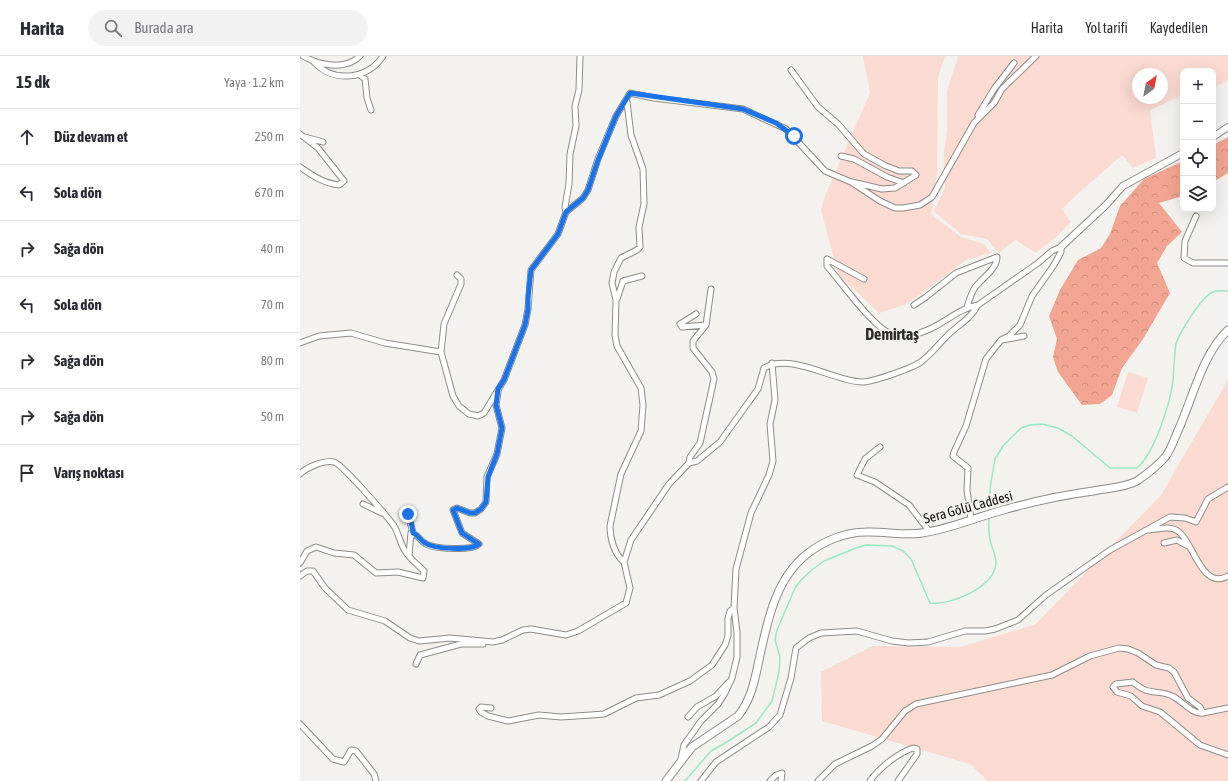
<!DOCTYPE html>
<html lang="tr">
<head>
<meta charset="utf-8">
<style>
  body { margin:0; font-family:"Asap Condensed",sans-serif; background:#f2f2f3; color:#2b2b33 }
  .controls { position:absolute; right:12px; top:12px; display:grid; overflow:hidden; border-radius:8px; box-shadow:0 4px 16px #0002 }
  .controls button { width:36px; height:36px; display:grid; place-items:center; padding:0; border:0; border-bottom:1px solid #e1e1e2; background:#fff; color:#2b2b33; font:20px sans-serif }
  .compass { position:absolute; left:832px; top:12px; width:36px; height:36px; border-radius:50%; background:#fff; box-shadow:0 4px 16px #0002; rotate:32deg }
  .stop { position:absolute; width:12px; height:12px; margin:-9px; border:3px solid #1a73e8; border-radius:50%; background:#fff }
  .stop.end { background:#1a73e8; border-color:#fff; box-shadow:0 1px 4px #0008 }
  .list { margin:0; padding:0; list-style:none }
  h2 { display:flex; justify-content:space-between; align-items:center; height:52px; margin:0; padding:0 16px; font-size:17px }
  h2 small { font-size:13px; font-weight:400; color:#7c7c81 }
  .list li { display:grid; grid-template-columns:26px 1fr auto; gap:12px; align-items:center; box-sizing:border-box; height:56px; padding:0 16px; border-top:1px solid #e1e1e2 }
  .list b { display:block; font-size:15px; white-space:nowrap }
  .list em { font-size:13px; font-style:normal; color:#7c7c81 }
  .icon { flex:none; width:22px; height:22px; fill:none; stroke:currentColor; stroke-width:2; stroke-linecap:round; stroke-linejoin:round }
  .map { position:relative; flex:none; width:928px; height:725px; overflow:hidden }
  header { display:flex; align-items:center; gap:24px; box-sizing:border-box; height:56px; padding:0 20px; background:#fff; border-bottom:1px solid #e1e1e2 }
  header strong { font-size:19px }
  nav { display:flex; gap:22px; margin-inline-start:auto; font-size:14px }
  .search { width:280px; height:36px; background:#f2f2f3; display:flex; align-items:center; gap:10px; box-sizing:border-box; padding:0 14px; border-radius:22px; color:#7c7c81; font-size:15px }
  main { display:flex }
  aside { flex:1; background:#fff }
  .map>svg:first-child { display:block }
  .grass { fill:#fadad1; fill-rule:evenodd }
  .forest { fill:url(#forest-crowns) }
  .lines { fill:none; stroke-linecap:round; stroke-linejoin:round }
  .stream { stroke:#99e9c1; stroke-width:1.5 }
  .minor-casing { stroke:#8d8c89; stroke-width:7 }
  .tertiary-casing { stroke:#8d8c89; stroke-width:8 }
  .secondary-casing { stroke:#8d8c89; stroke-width:9 }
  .minor { stroke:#fff; stroke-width:5 }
  .tertiary { stroke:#fff; stroke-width:6 }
  .secondary { stroke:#fff; stroke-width:7 }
  .route { stroke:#1a73e8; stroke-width:5 }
  .labels { text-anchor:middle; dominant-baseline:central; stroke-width:4; stroke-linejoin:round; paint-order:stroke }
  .street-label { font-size:14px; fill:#0e0e0d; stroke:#f3f2ee }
  .quarter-label { font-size:16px; font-weight:bold; fill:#2c2c29; stroke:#f3f2ee }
</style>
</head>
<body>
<header>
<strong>Harita</strong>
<div class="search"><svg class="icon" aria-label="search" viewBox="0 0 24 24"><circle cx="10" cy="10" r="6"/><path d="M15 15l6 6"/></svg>Burada ara</div>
<nav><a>Harita</a><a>Yol tarifi</a><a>Kaydedilen</a></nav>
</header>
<main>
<aside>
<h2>15 dk<small>Yaya · 1.2 km</small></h2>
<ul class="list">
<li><svg class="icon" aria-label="ahead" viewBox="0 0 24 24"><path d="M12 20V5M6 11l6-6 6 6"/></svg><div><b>Düz devam et</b></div><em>250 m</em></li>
<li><svg class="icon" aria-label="left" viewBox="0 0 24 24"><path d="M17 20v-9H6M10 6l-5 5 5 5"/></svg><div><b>Sola dön</b></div><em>670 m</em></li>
<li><svg class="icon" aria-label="right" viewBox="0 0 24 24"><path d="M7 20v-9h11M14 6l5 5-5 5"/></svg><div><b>Sağa dön</b></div><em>40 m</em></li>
<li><svg class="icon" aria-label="left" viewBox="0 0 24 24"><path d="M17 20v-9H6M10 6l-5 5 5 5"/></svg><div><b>Sola dön</b></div><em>70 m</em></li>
<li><svg class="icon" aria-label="right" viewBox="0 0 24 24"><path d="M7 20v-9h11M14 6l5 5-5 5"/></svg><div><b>Sağa dön</b></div><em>80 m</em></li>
<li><svg class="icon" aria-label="right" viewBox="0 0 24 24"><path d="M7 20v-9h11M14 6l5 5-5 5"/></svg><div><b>Sağa dön</b></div><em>50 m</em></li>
<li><svg class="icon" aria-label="arrive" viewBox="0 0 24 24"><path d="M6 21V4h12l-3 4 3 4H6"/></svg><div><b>Varış noktası</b></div></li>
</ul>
</aside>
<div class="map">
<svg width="928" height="725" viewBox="0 0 928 725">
  <defs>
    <pattern id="forest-crowns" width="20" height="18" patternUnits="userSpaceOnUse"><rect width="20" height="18" fill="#f2a590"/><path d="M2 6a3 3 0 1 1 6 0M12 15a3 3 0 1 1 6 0" fill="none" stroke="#ce8d7b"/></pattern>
  </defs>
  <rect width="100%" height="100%" fill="#f3f2ee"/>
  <path class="grass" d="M563,0H645L638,21L637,118L631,158L661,181L684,188L691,197L666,204L607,248L579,257L538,218L521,154L525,140L570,37Z
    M658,0H928V25L913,31V15H883V39L850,54L856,102L833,112L822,99L782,134L762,153L771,166L757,180L736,197L716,184L699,197L687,183L661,178L634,155L645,132L644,96L647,76V35ZM838,18H862V42H838Z
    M828,316L848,322L837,357L817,351Z
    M928,324V725H688L670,708L522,665L521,616L573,590L661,591L736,568L861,439Z"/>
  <path class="forest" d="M928,81V117L913,126V89Z
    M883,105V140L859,147L882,176L867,190L857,207L870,237L843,283L822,312L812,339L800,348L782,349L758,316L753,301L757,283L749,260L760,234L778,204L801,192L810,178L820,150L844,123Z"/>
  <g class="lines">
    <path class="stream" d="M690,455V432L695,403L703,390L721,372L730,369L742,368L758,372L772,380L810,412H837C854,398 870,348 873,325C874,313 874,300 876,288C879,277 902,240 913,236C917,234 924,235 928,235
      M385,725L411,695L430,684L456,667L472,645L479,616L480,601L475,584L477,574L495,532L502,523L513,513L524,505L556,492L566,489L592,490L603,495L611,503L630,547C650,550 695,531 696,507C696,498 691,491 690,483C688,476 689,468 689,461"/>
    <defs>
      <path id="minor" d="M3,0C19,9 45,15 60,0
        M14,6C33,27 67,24 83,0
        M491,14L518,51L538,68L564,98L586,110L599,115H612L616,119L595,132L582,133L552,126
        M60,19L65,23L67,42L71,54
        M678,59L694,33L714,7
        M0,78L18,92L44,125L39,129C23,127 13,120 0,111
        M5,81L23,86
        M541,100L554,103L587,121L604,127
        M266,156L265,151L269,128L270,98L276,70L275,50L279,34L280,0
        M896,160L885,185L884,202L893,207H928
        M157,219L161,223V228L144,268L141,296L153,340L159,350L169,358L178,360L184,357L204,324L225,269L228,253L231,214L258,178L266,156L283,142L288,134L298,103L316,60L330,37L354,42L443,53L486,73L525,115L551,126L580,145L595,152H603L620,149L632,141L674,67L694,47L702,33L736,0
        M564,223L527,203V210C541,226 571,268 589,277C603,284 619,278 632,272C648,264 661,252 678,249L738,207L752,195L761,191V196L754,209L732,240L720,269L709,280L701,284L686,303L666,370L654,396L653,400L668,412L667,434L671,464
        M317,243L323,225L342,220
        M614,249L626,241L656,217L697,201C697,214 680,223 674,233C671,238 669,245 667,251
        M396,258L380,268L382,271L406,269
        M702,284L724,280
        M0,287L19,280L51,277L85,287L141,296
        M580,391L565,403L557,419L575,426L609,449L629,475
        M389,407L390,401L400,387L414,323L412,316L393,292V285L406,269L411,233
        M0,418C7,411 24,404 34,406C41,407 88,461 94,470C99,478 100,487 105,495C110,503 118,509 124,515L123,522L98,516L76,517L54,499L34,497L16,491L7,495L0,507
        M63,448L82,457
        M108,458L113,477
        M849,474C859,473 871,469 879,476C893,486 902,535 928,520
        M864,487L877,484L888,490
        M109,499L111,477C118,478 120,485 126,488C135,493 172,495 179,488L162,477L153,454L157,452L170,457H175L181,453L186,446L187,421L197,398L202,372L196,349L198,336
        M324,506C314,498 310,482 310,470L321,418L341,375L343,349L341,332L317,290L315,279L316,244L312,227L314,216L321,202L337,194L340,191L339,171L344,148L343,113L331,79L327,46
        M0,520L7,515H13L25,532L48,554L85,565L110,582L119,585L150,582L193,586L202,584L223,574L231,573L266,579L278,575L326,547L330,532L324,506L331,484L369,428L389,407L397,405L420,386L458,333L464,312C491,296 533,325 562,326C572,326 614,312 622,305C631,298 638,289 646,281C656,270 671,263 678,249
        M116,608L120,599L161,588H183
        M191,652L181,651L179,653L181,656L188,660L208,665L239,659L261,661L291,659L304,658L336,642L359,639L390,625L412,609L425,589L428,580V562L430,555L434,552
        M903,657L928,652
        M388,661L397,651L416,640L429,626
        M0,668L33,703L44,706L51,694L56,695L74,718L76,725
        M381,703L384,689L401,665L418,648L425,637L432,622L437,601V576L434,552L436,513L451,457L469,419L473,405L470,368L475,344L472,307
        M401,725L416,706L469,671L480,659L491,622L496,592L509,582L521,577L557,575L592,585L609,587L628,586L665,575H685L695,573L718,564L746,539L810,494L870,461L885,462L896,466L908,443L928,431
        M470,725L476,719L482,717L481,725
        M518,725L535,708L572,690L582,683L605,655L616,648L752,619L790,600L819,592L828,593L838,597L856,609L869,612L874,616L888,642L900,651L903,657C893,659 882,645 874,641C859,632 851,642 833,626L816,628L813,631L817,636L831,640L842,650L860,656L900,689L928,699
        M570,725C579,712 598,697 613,692L617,693V698L598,725"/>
      <path id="tertiary" d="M913,81L928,71
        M761,191L806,149L823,130L883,97"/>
      <path id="secondary" d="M366,725L392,691L438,660C451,644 455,624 459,604C467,567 475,523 507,498C523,485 546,476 566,476C584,475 603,480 622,477C651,473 679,460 707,453C735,445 764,439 793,435C807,432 824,432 837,425C847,418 859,409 866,400C871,393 874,384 877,377C892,345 902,298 928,274"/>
    </defs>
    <use href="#minor" class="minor-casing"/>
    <use href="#tertiary" class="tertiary-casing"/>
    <use href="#secondary" class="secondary-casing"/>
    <use href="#minor" class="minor"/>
    <use href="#tertiary" class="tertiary"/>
    <use href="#secondary" class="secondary"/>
  </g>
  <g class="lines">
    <path class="route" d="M108,458L112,470L113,477C118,479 120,484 125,487C134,493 171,495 179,488L162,477L153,454L157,452L170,457H175L181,453L186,446L188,421L197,398L202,372L196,349L198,333L204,324L225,269L228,253V242L231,214L258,178L266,156L283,142L288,134L298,104L316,60L330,37L443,53L476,67L494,80"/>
  </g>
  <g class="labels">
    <g class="street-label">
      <text transform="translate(668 451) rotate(-15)">Sera Gölü Caddesi</text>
    </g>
    <g class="quarter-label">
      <text x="592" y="278">Demirtaş</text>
    </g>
  </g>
</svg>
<div class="controls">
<button>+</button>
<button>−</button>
<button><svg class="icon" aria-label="locate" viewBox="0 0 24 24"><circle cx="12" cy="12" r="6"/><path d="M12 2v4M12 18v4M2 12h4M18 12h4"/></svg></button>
<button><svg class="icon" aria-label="layers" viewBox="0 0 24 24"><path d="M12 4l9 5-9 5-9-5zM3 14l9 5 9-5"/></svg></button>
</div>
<svg class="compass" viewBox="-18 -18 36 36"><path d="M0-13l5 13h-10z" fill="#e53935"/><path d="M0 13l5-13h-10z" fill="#7c7c81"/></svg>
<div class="stop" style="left:494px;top:80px"></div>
<div class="stop end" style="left:108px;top:458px"></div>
</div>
</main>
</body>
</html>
